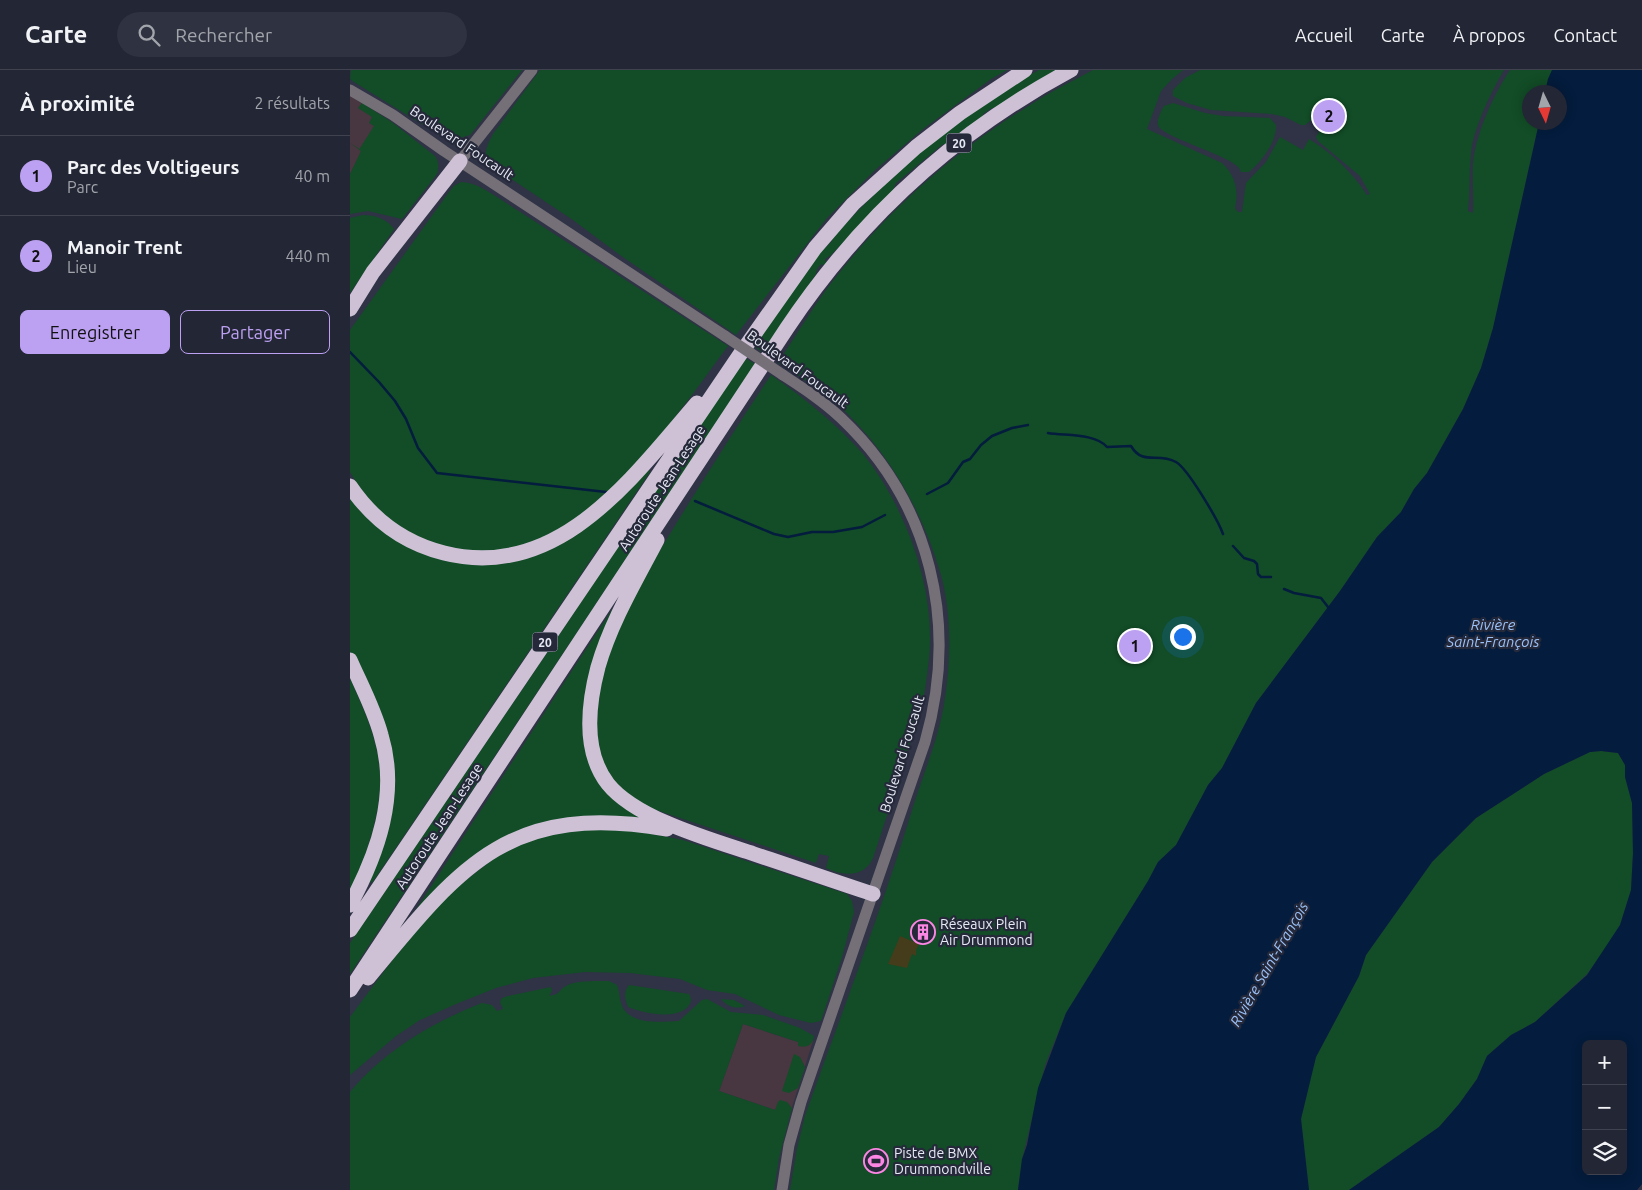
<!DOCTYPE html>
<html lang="fr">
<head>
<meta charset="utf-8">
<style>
  body { margin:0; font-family:Ubuntu,sans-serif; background:#2f3240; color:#f1f3f6 }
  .controls { position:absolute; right:15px; bottom:15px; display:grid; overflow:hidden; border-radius:8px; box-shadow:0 2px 12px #0003 }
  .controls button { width:45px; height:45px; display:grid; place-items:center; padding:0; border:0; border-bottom:1px solid #40434f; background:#232634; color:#f1f3f6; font:25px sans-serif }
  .compass { position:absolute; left:1172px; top:15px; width:45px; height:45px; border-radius:50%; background:#232634; box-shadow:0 2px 12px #0003; rotate:175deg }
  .you { position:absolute; left:832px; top:566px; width:18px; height:18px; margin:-12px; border:4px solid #fff; border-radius:50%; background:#1a73e8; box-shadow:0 0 0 8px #1a73e833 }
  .badge { display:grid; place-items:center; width:32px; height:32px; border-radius:50%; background:#bca0f2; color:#111; font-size:16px; font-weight:700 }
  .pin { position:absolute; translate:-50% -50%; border:2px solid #fff; box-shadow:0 1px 5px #0006 }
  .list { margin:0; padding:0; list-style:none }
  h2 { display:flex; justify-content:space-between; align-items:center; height:65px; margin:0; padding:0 20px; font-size:21px }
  h2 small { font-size:16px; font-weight:400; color:#a3a5ac }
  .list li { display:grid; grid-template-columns:32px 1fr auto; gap:15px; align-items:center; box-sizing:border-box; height:80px; padding:0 20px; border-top:1px solid #40434f }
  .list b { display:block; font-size:19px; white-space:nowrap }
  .list p { margin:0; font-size:16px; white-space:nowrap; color:#a3a5ac }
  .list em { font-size:16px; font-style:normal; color:#a3a5ac }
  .actions { display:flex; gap:10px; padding:15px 20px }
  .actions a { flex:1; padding:11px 0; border:1px solid #bca0f2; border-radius:8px; text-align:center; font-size:18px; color:#bca0f2 }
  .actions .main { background:#bca0f2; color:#111 }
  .icon { flex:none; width:28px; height:28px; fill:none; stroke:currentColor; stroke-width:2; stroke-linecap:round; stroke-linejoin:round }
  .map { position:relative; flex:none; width:1292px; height:1120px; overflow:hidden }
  header { display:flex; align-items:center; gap:30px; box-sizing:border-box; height:70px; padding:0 25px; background:#232634; border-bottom:1px solid #40434f }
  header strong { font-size:24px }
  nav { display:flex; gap:28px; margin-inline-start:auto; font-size:18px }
  .search { width:350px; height:45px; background:#2f3240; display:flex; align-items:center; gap:12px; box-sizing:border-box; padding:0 18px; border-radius:28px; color:#a3a5ac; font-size:19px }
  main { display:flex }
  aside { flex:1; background:#232634 }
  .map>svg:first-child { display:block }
  .commercial { fill:#483640 }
  .green { fill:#124d27 }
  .sand { fill:#443c1b }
  .water { fill:#041c3d; fill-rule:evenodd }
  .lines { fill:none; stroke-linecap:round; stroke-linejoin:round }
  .stream { stroke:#041c3d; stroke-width:2.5 }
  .tertiary { stroke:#757078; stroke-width:11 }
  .motorway { stroke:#cec1d6; stroke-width:15 }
  .tertiary-bridge { stroke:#757078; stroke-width:11 }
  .labels { text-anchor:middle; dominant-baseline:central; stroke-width:4.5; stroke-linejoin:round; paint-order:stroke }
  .shield { fill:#25293a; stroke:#adb0bd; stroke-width:1 }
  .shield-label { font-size:12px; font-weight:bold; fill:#e7eaf5 }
  .street-label { font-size:14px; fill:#e7eaf5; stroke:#25293a }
  .poi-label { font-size:14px; fill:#e7eaf5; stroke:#25293a; text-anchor:start }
  .water-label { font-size:15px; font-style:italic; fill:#9ac1f8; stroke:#25293a }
</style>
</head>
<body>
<header>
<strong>Carte</strong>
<div class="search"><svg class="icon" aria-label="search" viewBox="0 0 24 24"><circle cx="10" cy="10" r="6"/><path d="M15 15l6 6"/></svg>Rechercher</div>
<nav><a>Accueil</a><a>Carte</a><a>À propos</a><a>Contact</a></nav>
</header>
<main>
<aside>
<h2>À proximité<small>2 résultats</small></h2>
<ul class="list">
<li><span class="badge">1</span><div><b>Parc des Voltigeurs</b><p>Parc</p></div><em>40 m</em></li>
<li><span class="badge">2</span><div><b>Manoir Trent</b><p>Lieu</p></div><em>440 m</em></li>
</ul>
<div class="actions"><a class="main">Enregistrer</a><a>Partager</a></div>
</aside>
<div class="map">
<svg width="1292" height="1120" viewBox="0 0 1292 1120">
  <rect width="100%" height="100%" fill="#2f3345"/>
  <path class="commercial" d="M0,26L32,46L11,80L10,86L0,104Z
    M393,954L448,972L463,971L439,1047L425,1040L369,1021Z"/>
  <path class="green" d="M1,0H172L120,65L107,69H101L99,71L4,12L0,9Z
    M190,0H657L641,9L573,59L525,100L477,148L386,265L270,185L223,150L139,94C132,84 138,74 143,64Z
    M689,0H706L645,38H642L633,44V47L595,75L593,74L546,113L542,122L481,185L475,189L476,193L474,195L471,194L467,199L466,204L413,283L404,276L467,186L482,171L481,169C542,104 610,42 689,0Z
    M743,0H833L822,9L811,21L797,59L872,93C885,105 889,120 885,138L888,142H892L896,113L916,92L930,67L953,80L959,69C983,84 1002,102 1017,125L1020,124L1010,106L968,71L966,67L971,58L977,61L992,36L982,31L973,46L969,44L955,55H951L935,47L922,44L861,40L837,33L823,26V20L835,8L850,0H1154C1142,20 1123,59 1121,83C1119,102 1120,121 1118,141L1123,143C1124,126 1122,109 1123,93C1126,63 1144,24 1160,0H1202L1198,9L1195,22H1180V52L1189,53L1143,258L1131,298L1113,339L1077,403L1064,419L1051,442L1027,467L990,521L906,633L872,698L858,715L826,775L808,792L798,811L716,943L695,995L672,1089L668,1120H440L447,1079L455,1046C490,947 529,848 560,747C571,709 587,675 594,635C601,594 602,544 591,505C572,438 536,377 484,331C467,317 447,305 428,293C444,268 459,244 476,220C530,148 600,84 677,37C698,23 721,12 743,0Z
    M12,33L43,53L85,86C89,92 89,96 87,104L52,149L18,141L0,144V104L11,81L0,73L10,79V78L24,56L19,53L22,47L8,38Z
    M823,33L855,43L873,46L920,48L926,55C927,72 911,92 899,102H891C890,100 889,97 887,96C875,84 810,66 808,55C807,49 811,41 814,36Z
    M111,112C125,112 139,122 150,129L378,276C325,347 246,467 152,481C144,483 134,481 126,480C111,480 99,479 85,474C76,470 64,468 57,463C33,447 14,426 0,402V260L99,122L104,116Z
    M13,145C25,145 37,149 44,159L0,223V148Z
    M395,288L405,294L0,904V873L197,583Z
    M421,305C454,328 487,354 513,384C556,437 586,520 579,588C577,608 574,629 569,648C565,661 559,674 555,687C545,721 534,755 523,788C514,808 493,806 476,798L479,786L469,784L466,793L300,738C283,728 264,716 255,698C248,685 247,669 247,654C248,573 298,500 339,433C366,390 393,347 421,305Z
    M298,398L300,402L22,813L18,810L31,776L33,657L0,582V424L59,475L182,484Z
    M263,538L259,554L240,690L300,750L183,756L63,844Z
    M0,608C13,638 28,669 30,702C33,737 16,789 0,820Z
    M1251,681L1268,683L1275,695V707L1282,733L1283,783L1281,820L1270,855L1253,882L1237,904L1185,952L1161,965L1137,986L1127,1009L1109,1034L1089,1057L999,1120H959L951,1049L962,1002L966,987L1009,906L1016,885L1082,792L1126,748L1194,704L1240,682Z
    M246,758L292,762L333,770L497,824L502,831L504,842L492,887L471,951L461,953L429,945L385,924L357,920L330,909L280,903L235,902L183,908L146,918L106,934L70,950L46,966L0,1005V947L44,888L81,843L101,822L152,782L180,770L216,761Z
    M259,911L267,915C270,922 269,930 273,938C283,955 312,952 329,951L352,930L357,929L381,942L413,945L450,958L464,966C463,975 457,978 448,976V972L393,954L369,1021L425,1040L428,1032L430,1030L437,1032L442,1038L429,1088L424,1120H0V1022C34,981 83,952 132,933L142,935L147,941L153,939L150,932L152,928L158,926L201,917L202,921L199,926C213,923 207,921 216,916C225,910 248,911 259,911Z
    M279,915L339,924C341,928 342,931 339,935C329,951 292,943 278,937C275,929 273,922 279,915Z
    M371,929L384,930L395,936C386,940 377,936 371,929Z
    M444,984L450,987L455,997L448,1018L439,1023L432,1021Z"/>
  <path class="sand" d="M550,866L569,874L566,880V886L562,884L557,898L538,894Z"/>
  <path class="water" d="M1202,0H1292V1114L1287,1120H999L1089,1057L1109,1034L1127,1009L1137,986L1161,965L1185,952L1237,905L1270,855L1281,820L1283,783L1282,733L1275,707V695L1268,683L1251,681L1240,682L1194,704L1126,748L1082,792L1016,885L1009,906L966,987L951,1049L959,1120H668L672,1089L677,1075L688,1018L716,943L798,811L808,792L826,775L858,715L872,698L906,633L990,521L1027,467L1051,442L1064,419L1077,403L1113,339L1131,298L1143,258L1189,53L1210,52V22H1195L1198,9ZM1236,974H1273V1101H1236Z"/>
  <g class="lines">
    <path class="stream" d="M0,282L29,312L45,331L56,349L68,378L87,403L256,422
      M698,363C715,366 745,363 757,377L781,376C793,396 807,382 826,392C838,399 868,450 873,464
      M577,424L598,413L613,392L620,389L631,375L642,366L662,358L678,355
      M345,431L424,464L438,467L462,462H483L512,457L535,445
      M883,476L894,488L904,491L907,494L908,504L911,507H921
      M934,519L944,523L971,528L978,537"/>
    <path class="tertiary" d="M0,20L43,45L94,81L375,266
      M110,91L182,0
      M432,1120L439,1075L451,1032L575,672C609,554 581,433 491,348C473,331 453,318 433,305"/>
    <path class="motorway" d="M0,239L23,202L110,91
      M0,416C23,450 54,473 94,483C208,512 282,408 347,333
      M307,470C285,512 261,552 248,597C238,635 233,682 258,714C286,749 362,770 404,784C444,797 483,811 523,824
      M0,590C11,615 24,639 31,665C49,724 28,783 0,835
      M0,860L391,283L465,178L503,134L566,77L610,43L675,0
      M18,908C111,795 159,732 317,759
      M0,920L437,258C510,149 605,62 721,0"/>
    <path class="tertiary-bridge" d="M375,266L433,305"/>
  </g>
  <defs>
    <symbol id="building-ring" viewBox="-11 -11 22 22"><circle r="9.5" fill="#25293a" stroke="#fc86e3" stroke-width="1.5"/><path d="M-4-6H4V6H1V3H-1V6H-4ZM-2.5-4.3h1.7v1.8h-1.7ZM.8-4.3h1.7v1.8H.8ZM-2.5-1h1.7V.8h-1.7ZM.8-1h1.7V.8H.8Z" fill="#fc86e3"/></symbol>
    <symbol id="stadium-ring" viewBox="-11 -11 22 22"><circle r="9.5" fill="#25293a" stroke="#fc86e3" stroke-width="1.5"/><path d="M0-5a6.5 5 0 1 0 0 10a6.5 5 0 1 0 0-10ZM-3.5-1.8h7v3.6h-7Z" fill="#fc86e3"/></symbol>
  </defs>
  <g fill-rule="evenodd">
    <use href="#building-ring" x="559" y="848" width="28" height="28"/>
    <use href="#stadium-ring" x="512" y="1077" width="28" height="28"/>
  </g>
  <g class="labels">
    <g class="shield">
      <rect x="596.5" y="63.5" width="25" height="19" rx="4"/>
      <rect x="182.5" y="562.5" width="25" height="19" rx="4"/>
    </g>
    <g class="shield-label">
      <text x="609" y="73">20</text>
      <text x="195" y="572">20</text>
    </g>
    <g class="street-label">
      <text transform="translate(112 73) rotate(34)">Boulevard Foucault</text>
      <text transform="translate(448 299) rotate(36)">Boulevard Foucault</text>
      <text transform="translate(312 418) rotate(-57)">Autoroute Jean-Lesage</text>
      <text transform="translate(552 684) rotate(-73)">Boulevard Foucault</text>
      <text transform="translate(89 756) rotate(-57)">Autoroute Jean-Lesage</text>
    </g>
    <g class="poi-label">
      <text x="590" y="854">Réseaux Plein<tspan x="590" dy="16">Air Drummond</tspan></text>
      <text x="544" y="1083">Piste de BMX<tspan x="544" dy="16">Drummondville</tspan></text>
    </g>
    <g class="water-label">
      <text x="1143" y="554">Rivière<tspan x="1143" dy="17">Saint-François</tspan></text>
      <text transform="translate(919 894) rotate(-60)">Rivière Saint-François</text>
    </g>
  </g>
</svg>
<div class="controls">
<button>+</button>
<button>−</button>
<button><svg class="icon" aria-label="layers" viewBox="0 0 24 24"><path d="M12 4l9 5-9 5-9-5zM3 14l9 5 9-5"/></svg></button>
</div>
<svg class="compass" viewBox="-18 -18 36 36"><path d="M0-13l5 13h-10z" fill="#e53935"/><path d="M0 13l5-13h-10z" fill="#a3a5ac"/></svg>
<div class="you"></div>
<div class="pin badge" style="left:785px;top:576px">1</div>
<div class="pin badge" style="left:979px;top:46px">2</div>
</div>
</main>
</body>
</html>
